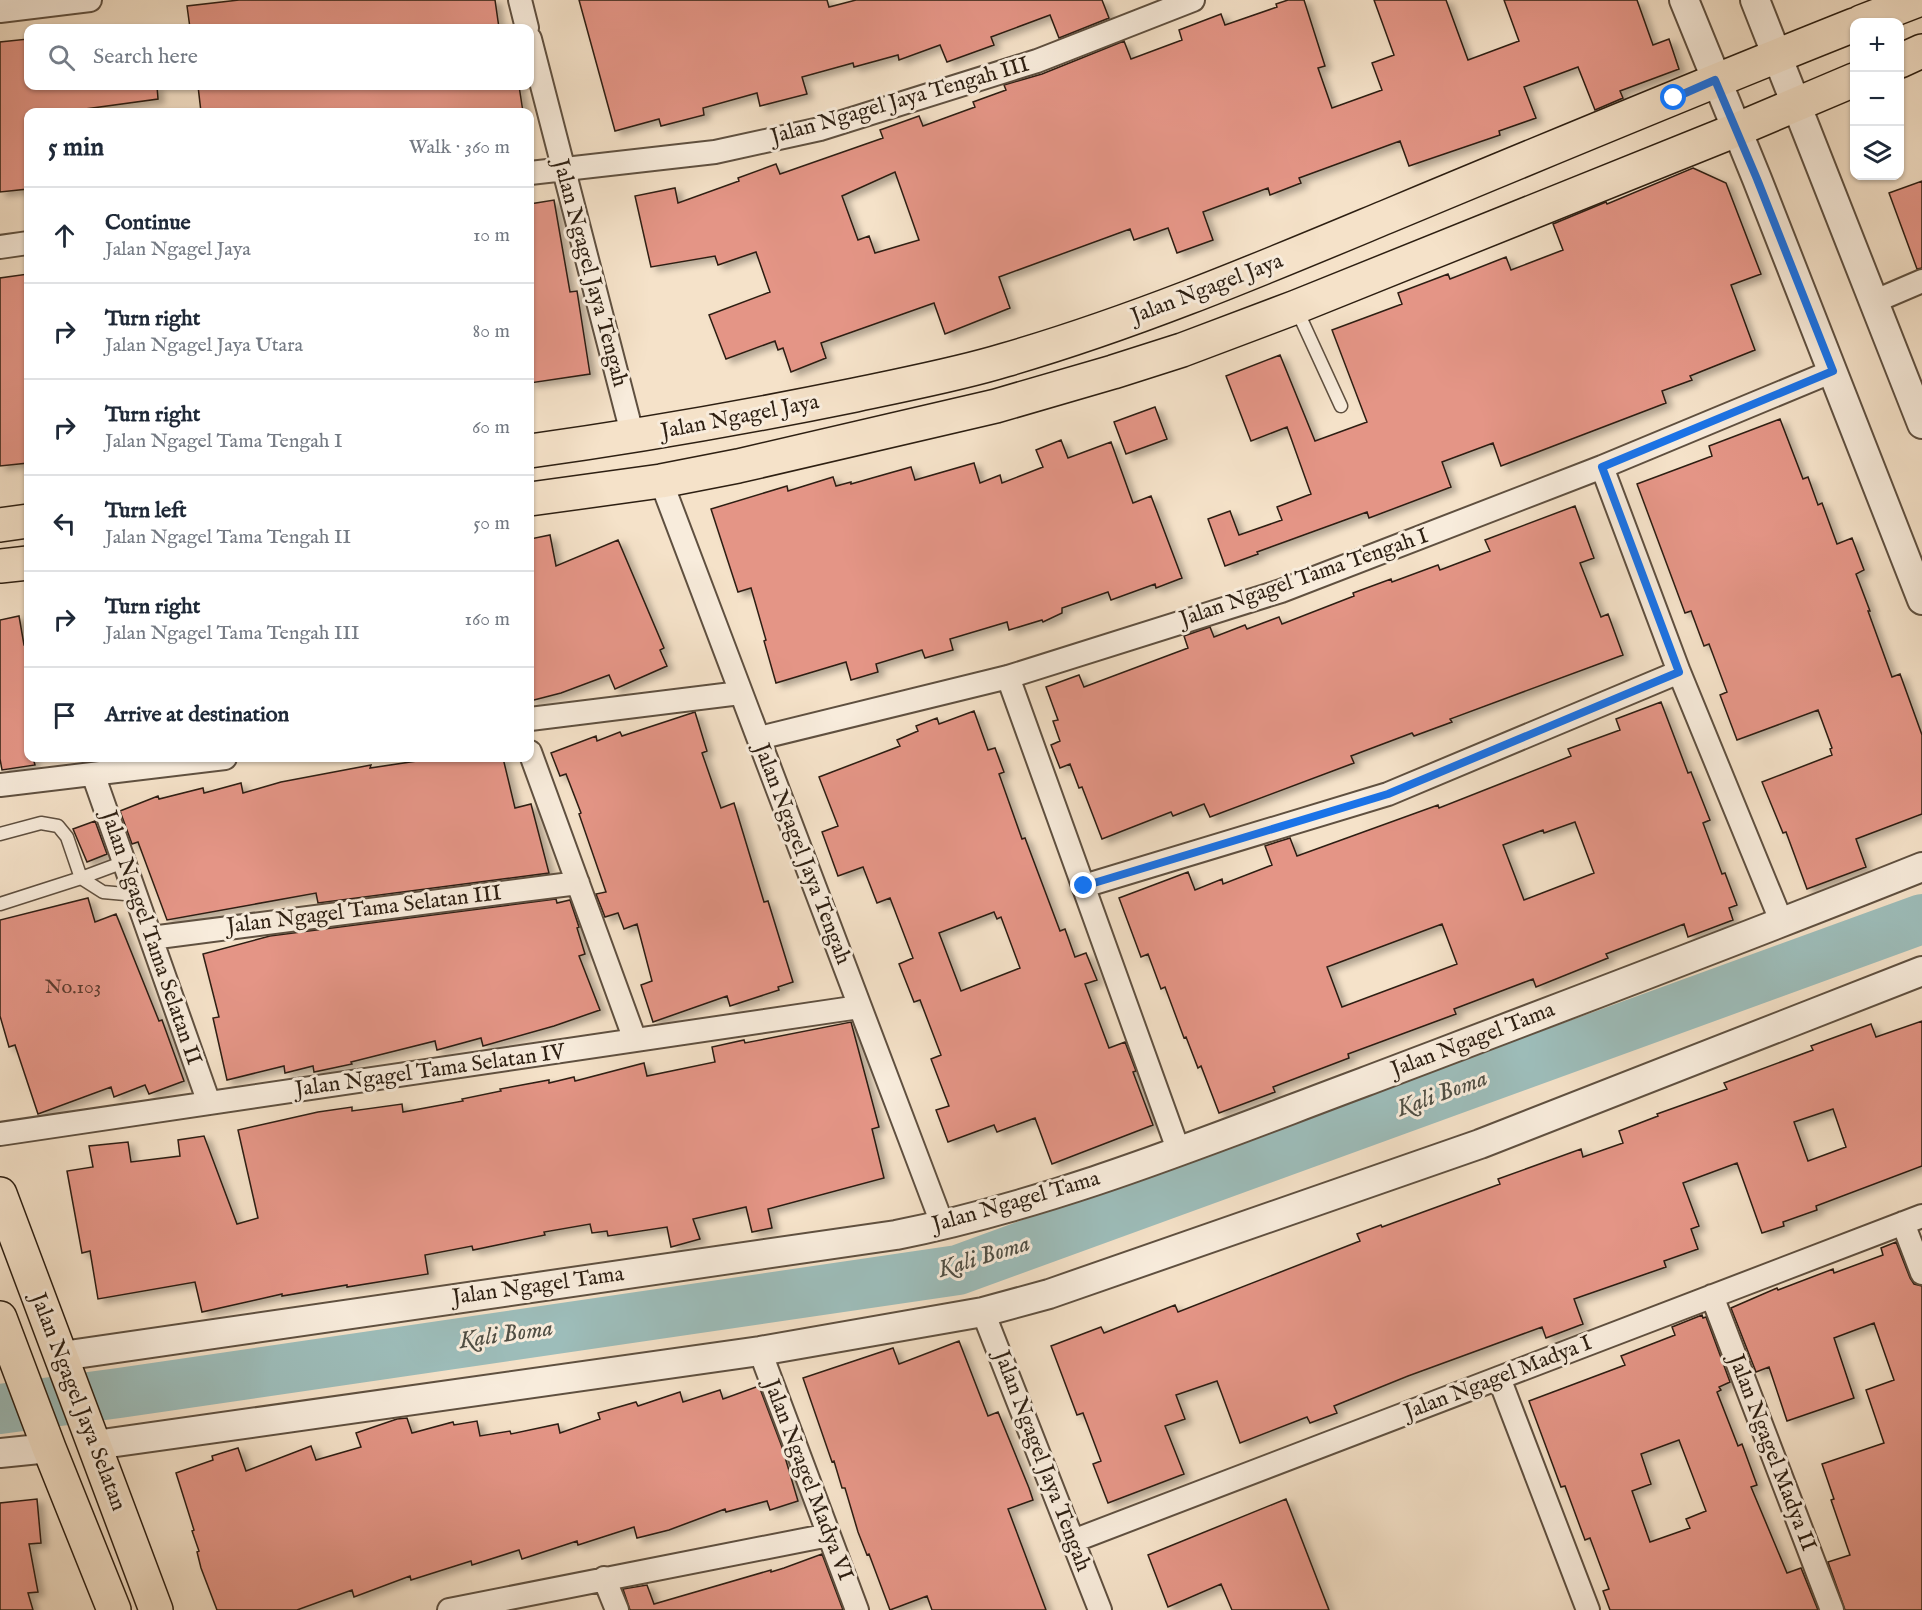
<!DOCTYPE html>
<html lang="en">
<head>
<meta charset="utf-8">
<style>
  body { margin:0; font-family:"IM FELL English",serif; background:#f2f2f3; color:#1f2937 }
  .controls { position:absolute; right:18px; top:18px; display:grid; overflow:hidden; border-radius:12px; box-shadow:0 2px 4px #0004 }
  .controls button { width:54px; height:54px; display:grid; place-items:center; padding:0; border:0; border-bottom:2px solid #e0e1e3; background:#fff; color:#1f2937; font:30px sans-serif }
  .stop { position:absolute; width:18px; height:18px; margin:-14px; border:4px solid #1a73e8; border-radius:50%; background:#fff }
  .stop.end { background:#1a73e8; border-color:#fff; box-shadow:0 2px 6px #0008 }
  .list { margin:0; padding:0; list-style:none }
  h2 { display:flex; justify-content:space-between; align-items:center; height:78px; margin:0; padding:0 24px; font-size:26px }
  h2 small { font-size:20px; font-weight:400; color:#747a83 }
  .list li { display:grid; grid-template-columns:39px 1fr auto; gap:18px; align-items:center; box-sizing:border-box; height:96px; padding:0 24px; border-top:2px solid #e0e1e3 }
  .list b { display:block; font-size:22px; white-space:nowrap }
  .list p { margin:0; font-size:20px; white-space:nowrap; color:#747a83 }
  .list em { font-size:20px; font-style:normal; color:#747a83 }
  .icon { flex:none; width:33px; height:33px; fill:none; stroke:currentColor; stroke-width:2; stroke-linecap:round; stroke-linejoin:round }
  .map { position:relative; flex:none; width:1922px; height:1610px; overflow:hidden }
  .search { position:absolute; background:#fff; box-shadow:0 2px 4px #0004; left:24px; top:24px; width:510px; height:66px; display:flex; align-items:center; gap:15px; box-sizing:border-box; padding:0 21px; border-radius:12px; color:#747a83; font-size:22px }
  .panel { position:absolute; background:#fff; box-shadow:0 2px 4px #0004; left:24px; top:108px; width:510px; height:654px; border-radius:12px }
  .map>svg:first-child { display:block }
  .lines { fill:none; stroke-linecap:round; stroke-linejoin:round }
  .river { stroke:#9dbdba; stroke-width:50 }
  .building { fill:#e49586; stroke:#2d1f12; stroke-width:1.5; fill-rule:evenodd; filter:url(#shadow) }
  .service-casing { stroke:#5f5040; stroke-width:15 }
  .minor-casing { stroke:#5f5040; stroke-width:26 }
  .tertiary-casing { stroke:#5f5040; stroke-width:32 }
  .primary-casing { stroke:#2d1f12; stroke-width:36 }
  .service { stroke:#f8ecdc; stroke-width:12 }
  .minor { stroke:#f8ecdc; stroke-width:22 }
  .tertiary { stroke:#f8ecdc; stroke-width:28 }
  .primary { stroke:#f5e2c9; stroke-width:33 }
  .route { stroke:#1a73e8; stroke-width:8 }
  .labels { text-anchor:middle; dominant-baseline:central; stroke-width:6; stroke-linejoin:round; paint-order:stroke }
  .number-label { font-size:20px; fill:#5b3c2f }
  .street-label { font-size:22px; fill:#2d1f12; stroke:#f8ecdc }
  .water-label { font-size:24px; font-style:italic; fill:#4f4e44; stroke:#f8ecdc }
</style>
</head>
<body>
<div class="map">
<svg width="1922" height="1610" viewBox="0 0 1922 1610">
  <defs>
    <filter id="shadow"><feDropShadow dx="6" dy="4" stdDeviation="3" flood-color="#0004"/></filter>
  </defs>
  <rect width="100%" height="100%" fill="#f5e2c9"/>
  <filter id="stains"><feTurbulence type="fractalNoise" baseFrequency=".00333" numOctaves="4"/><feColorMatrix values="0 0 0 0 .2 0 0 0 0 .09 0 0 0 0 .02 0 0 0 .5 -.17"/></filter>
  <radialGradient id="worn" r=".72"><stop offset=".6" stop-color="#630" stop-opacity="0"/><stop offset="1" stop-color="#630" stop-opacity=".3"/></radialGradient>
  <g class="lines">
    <path class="river" d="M0,1409L119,1393L958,1270L1922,919"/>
  </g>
  <path class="building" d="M239,0H495L499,28H190L187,6Z
    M579,0H827L829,7L856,0H1102L1109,18L1059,38L1050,15L991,37L994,45L947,62L940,45L899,60L898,55L854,67L853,63L802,77L807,94L760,106L757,93L703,108L704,115L661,126L659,119L615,131Z
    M1288,0H1304L1325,66L1318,68L1332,108L1382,90L1372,63L1394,55L1374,0H1446L1468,60L1519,41L1504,0H1637L1653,45L1669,39L1679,69L1620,91L1623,98L1595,110L1578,67L1524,87L1536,118L1499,131L1500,135L1409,166L1400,141L1299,178L1301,183L1270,195L1268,188L1203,212L1213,240L1177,253L1168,228L1134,240L1130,229L999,277L1010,308L945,334L934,303L821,343L826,358L791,372L783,348L778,350L775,341L726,359L709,315L770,292L756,252L718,265L715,256L651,267L635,196L675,188L678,203L739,181L738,178L776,164L780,174L883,138L880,130L919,116L923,126L975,107L973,102L1006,90L1004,85L1042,74L1124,41L1131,59L1182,40L1179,30L1221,14L1225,25L1277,7L1276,4ZM895,172L919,240L875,253L869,236L858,240L842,196Z
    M28,39V86H157L158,99L63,112H28V189L0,192V42Z
    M198,86H519L523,112H201Z
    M1693,168L1726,183L1761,274L1731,285L1755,350L1690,376L1692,380L1662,391L1666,403L1501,466L1493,443L1442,462L1451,487L1369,518L1367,512L1257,552L1258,554L1225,566L1208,519L1230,511L1239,535L1282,520L1277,507L1311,494L1287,427L1251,441L1226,376L1280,355L1315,441L1367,422L1332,330L1402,304L1398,293L1448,274L1450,279L1506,257L1511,270L1563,250L1553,224L1606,202L1607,204Z
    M1922,181V268L1917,269L1889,193Z
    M554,200L570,292L577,291L590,374L530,383V204Z
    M28,274V463L0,466V278Z
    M1155,407L1167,439L1126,454L1114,422Z
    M1780,419L1803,479L1808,477L1818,505L1822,503L1837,544L1852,538L1864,570L1856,574L1870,611H1868L1892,677L1900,674L1922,735V814L1856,839L1866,867L1807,889L1786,832L1783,833L1762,782L1832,755L1830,749L1832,748L1818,710L1737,740L1720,695L1727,692L1709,644L1704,646L1691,611L1685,613L1637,484L1712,456L1709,446Z
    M1061,440L1068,458L1111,442L1133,503L1151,496L1182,578L1156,588L1155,584L1111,600L1108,592L1062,608V613L1043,622L1042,620L1009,630L1007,622L950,639L953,650L925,658L922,650L876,664L878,672L851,680L846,662L776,683L764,641L766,640L751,588L738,592L711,509L787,486L788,491L833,477L836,486L851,482V484L911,467L915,480L974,463L980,483L1000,475L1002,483L1043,467L1036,450Z
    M1575,506L1594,558L1580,563L1601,617L1608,614L1623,655L1450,719L1452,722L1414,736L1412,733L1351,756L1354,763L1210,817L1204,804L1173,816L1171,812L1102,839L1082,787L1079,788L1070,764L1060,768L1051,745L1060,741L1053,721L1058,720L1046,687L1079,675L1084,687L1188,648L1184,636L1210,627L1214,637L1245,625L1247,629L1279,617L1282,624L1354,596L1353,593L1391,579L1392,582L1438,565L1440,570L1490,551L1485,540Z
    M550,535L556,566L618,540L664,648L660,650L667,666L615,689L609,675L561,693L530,701V539Z
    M19,616L24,645H28V758H33L35,765L2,770L0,759V620Z
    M1661,702L1688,773L1691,772L1710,820L1703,823L1722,874L1725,873L1737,905L1729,908L1733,920L1688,937L1684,924L1606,954L1608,958L1536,987L1533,979L1454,1009L1456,1014L1348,1054L1349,1058L1273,1087L1275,1092L1219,1113L1201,1066L1198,1068L1186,1037L1184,1038L1165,987L1161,989L1148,954L1141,957L1119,898L1188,872L1195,890L1222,879L1223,884L1272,865L1265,846L1277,842L1290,838L1297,856L1438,805L1439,808L1571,756L1568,749L1620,730L1616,719ZM1575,822L1594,873L1524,900L1503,845L1543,830L1544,833ZM1442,924L1457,964L1342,1007L1327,967Z
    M974,711L988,750L995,748L1004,772L999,774L1022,839L1025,838L1060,931L1065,929L1075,957L1086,953L1097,980L1085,984L1109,1048L1125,1042L1136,1071L1133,1072L1153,1125L1052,1164L1035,1118L997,1132L994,1125L948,1142L936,1110L949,1106L931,1059L941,1055L920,1000L914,1002L899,964L913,958L890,898L877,903L863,867L838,876L822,832L838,826L819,777L900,746L897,740L918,731L916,726L937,718L939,724ZM994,912L997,919L1001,917L1020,968L961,991L939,933Z
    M695,712L707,751L702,753L721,808L734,803L764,902L768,901L793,982L778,987L779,990L730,1006L727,996L653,1022L641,985L652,981L637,924L624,929L618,913L605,917L596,894L606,892L579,814L581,813L566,774L560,776L551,753L596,736L597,741L620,732L622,736Z
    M437,758H503L515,808L531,804L549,873L318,903L316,893L167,920L138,842L132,844L120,811L158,796L159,799L203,788L204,793L241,783L243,793L281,782L371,765L370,768Z
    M95,821L107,854L87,862L73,829Z
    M88,898L95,922L116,914L159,1021L162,1020L184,1081L149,1094L145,1085L114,1097L111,1087L38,1114L15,1045L9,1047L0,1016V920Z
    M556,899L557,903L570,900L579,927L577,928L585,954L579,956L600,1010L554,1026L483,1046L481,1038L437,1050L435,1041L351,1062L352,1064L314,1072L313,1066L285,1073L284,1066L227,1080L213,1018L219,1017L203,954L270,936Z
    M1922,1021V1166L1816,1206L1817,1210L1783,1222L1784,1226L1762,1233L1737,1163L1683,1183L1699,1226L1691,1229L1698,1249L1664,1261L1666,1267L1574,1299L1583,1324L1546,1338L1542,1327L1408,1376L1334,1406L1337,1413L1310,1423L1307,1417L1240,1443L1217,1381L1176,1395L1185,1419L1165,1426L1184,1474L1108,1503L1093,1464L1101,1461L1083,1413L1077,1415L1051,1346L1101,1327L1104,1333L1175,1305L1178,1312L1360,1241L1357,1234L1381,1225L1382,1227L1500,1184L1498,1179L1581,1149L1583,1157L1623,1143L1619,1131L1658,1116L1657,1114L1727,1089L1724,1083L1813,1050L1811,1046L1871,1024L1876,1037ZM1833,1109L1846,1147L1808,1161L1794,1122Z
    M851,1022L879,1127L872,1129L884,1178L768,1209L772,1228L752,1232L746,1207L693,1219L700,1239L671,1247L667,1227L608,1236L607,1231L592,1233L590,1224L544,1232L545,1235L473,1250L472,1246L425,1255L428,1274L347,1287V1285L282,1296V1294L202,1312L195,1282L98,1299L90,1251L82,1253L67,1171L93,1167L89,1146L128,1142L131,1162L180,1156L178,1140L204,1136L237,1224L258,1218L238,1130L318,1112L352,1107V1111L402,1104L403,1112L463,1101L462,1099L501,1091L500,1089L549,1080V1083L574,1077L575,1081L644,1063L647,1076L715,1062L712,1047L744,1040L745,1043Z
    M1896,1242L1910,1278L1914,1284L1922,1286V1610H1845L1828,1562L1850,1555L1831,1500L1834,1499L1822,1464L1884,1443L1866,1390L1894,1380L1874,1323L1834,1338L1854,1398L1787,1421L1769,1367L1756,1372L1731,1308L1777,1288L1778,1290L1833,1269L1834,1273L1883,1255L1881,1248Z
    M1702,1315L1703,1318L1706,1317L1730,1382L1719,1387L1721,1390L1717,1392L1738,1446L1742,1444L1757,1485L1751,1487L1787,1573L1801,1568L1818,1610H1610L1603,1591L1609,1589L1590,1538L1585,1540L1565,1486L1561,1487L1529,1401L1625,1365L1621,1356L1675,1335L1672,1327ZM1679,1440L1706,1511L1686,1519L1690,1528L1650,1542L1632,1491L1651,1484L1641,1454Z
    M959,1341L988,1416L998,1412L1029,1488L1033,1500L1008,1509L1046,1610H932L927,1596L890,1610L869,1554L867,1555L858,1532L845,1488H842L834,1461L832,1462L803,1378L893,1348L899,1364Z
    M759,1386L782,1447L798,1501L770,1510L767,1501L726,1512L725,1509L669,1530L637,1538L634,1527L578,1545L577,1541L522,1559L519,1550L472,1565L471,1561L411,1580L410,1576L354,1597L352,1590L297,1610H217L201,1568L197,1552L199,1551L192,1531L194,1530L176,1473L213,1460L212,1456L238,1448L246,1471L311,1446L316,1460L361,1447L356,1433L397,1419L407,1418L412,1433L453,1422L454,1425L477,1421L480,1436L510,1431L511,1434L558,1424L560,1433L600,1419L598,1413L636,1402L638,1406L680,1392L683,1402L720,1390L723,1399Z
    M37,1499L41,1543L29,1544L38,1592L28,1593L33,1610H0V1503Z
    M1286,1499L1329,1610H1232L1221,1584L1168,1607L1148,1555Z
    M822,1554L843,1610H630L623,1589L647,1585L654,1604L771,1570V1572L784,1568Z"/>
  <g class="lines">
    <defs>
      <path id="service" d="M1296,308L1341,406
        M0,834L41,823L58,826L67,837L81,878L103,892L136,895
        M0,904L81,878L124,862"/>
      <path id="minor" d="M520,0L527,28
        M0,11L90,0
        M530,39L633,437
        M530,173L715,152L820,129L1037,61L1193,0
        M0,247L28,243
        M1873,302L1922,281
        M1602,467L1679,672L1782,923
        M661,481L943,1226
        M1008,677L1179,1152
        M530,719L740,693
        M759,738L1008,677L1281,591L1602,467L1833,371
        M530,752L635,1040
        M93,774L209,1103
        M0,785L225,758
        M1084,886L1388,794L1679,672
        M151,938L578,883
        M0,1134L859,1007
        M1903,1223L1922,1273
        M1712,1296L1832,1610
        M983,1312L1100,1610
        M760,1351L857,1610
        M1499,1378L1588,1610
        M1073,1541L1922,1216
        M604,1578L617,1610
        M449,1610L829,1535"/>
      <path id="tertiary" d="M1684,0L1757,179L1922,600
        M1755,0L1922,424
        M62,1356L896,1235C1057,1203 1211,1139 1364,1082C1551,1011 1737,941 1922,867
        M95,1445L760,1351L983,1312L1049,1294L1480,1144L1922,971
        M0,1453L49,1448"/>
      <path id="primary" d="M1861,22L1918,0
        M1900,61L1922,51
        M530,451C639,436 747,417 855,395C905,384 956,375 1005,360C1136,322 1261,269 1386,217C1542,152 1698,87 1854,25
        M530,499L661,481L738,466L996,406L1113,372L1182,350L1296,307L1736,130L1854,80
        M0,525L28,521
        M0,566L28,563
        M0,1194L156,1610
        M0,1318L49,1448L114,1610"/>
    </defs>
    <use href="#service" class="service-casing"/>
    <use href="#minor" class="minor-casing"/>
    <use href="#tertiary" class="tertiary-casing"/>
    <use href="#primary" class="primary-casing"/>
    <use href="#service" class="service"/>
    <use href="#minor" class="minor"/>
    <use href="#tertiary" class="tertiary"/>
    <use href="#primary" class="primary"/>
  </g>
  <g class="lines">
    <path class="route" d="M1084,886L1388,794L1679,672L1602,467L1833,371L1757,179L1715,80L1674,98"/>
  </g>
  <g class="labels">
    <g class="number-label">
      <text x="73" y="987">No.103</text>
    </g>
    <g class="street-label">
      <text transform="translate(900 101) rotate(-16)">Jalan Ngagel Jaya Tengah III</text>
      <text transform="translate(590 273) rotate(75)">Jalan Ngagel Jaya Tengah</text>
      <text transform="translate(1207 289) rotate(-21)">Jalan Ngagel Jaya</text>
      <text transform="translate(740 417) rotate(-11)">Jalan Ngagel Jaya</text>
      <text transform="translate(1304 578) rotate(-19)">Jalan Ngagel Tama Tengah I</text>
      <text transform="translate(802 854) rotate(69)">Jalan Ngagel Jaya Tengah</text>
      <text transform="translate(364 910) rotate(-7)">Jalan Ngagel Tama Selatan III</text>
      <text transform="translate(151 938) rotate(71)">Jalan Ngagel Tama Selatan II</text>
      <text transform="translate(1473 1040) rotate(-21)">Jalan Ngagel Tama</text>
      <text transform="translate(430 1071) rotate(-8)">Jalan Ngagel Tama Selatan IV</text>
      <text transform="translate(1016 1202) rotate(-16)">Jalan Ngagel Tama</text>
      <text transform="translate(538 1286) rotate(-8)">Jalan Ngagel Tama</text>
      <text transform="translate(1498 1378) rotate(-21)">Jalan Ngagel Madya I</text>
      <text transform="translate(78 1402) rotate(69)">Jalan Ngagel Jaya Selatan</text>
      <text transform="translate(1772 1453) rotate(69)">Jalan Ngagel Madya II</text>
      <text transform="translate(1042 1461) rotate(69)">Jalan Ngagel Jaya Tengah</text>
      <text transform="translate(808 1480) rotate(69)">Jalan Ngagel Madya VI</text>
    </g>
    <g class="water-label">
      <text transform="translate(1442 1094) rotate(-20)">Kali Boma</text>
      <text transform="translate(984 1257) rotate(-17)">Kali Boma</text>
      <text transform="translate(506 1335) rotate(-8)">Kali Boma</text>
    </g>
  </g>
  <rect width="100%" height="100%" filter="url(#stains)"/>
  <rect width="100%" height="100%" fill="url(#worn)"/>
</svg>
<div class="controls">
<button>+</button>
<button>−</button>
<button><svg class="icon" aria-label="layers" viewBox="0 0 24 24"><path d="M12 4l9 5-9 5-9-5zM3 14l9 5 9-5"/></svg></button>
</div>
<div class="stop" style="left:1674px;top:98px"></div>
<div class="stop end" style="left:1084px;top:886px"></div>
<div class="search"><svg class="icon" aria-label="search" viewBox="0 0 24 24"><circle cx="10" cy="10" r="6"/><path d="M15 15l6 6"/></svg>Search here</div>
<section class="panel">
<h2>5 min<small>Walk · 360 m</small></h2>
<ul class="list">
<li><svg class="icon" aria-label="ahead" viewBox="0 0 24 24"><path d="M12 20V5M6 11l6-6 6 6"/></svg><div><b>Continue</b><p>Jalan Ngagel Jaya</p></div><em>10 m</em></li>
<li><svg class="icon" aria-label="right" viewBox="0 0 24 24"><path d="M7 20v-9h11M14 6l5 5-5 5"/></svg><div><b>Turn right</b><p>Jalan Ngagel Jaya Utara</p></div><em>80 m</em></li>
<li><svg class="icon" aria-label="right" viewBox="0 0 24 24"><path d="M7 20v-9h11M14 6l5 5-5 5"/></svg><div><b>Turn right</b><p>Jalan Ngagel Tama Tengah I</p></div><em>60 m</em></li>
<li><svg class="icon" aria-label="left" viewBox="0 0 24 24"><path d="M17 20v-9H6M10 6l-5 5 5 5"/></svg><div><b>Turn left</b><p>Jalan Ngagel Tama Tengah II</p></div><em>50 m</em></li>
<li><svg class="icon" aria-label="right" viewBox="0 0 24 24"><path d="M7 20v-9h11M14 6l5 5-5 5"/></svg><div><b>Turn right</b><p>Jalan Ngagel Tama Tengah III</p></div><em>160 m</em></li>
<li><svg class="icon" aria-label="arrive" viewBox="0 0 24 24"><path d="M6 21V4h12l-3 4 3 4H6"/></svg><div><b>Arrive at destination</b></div></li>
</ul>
</section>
</div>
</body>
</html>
